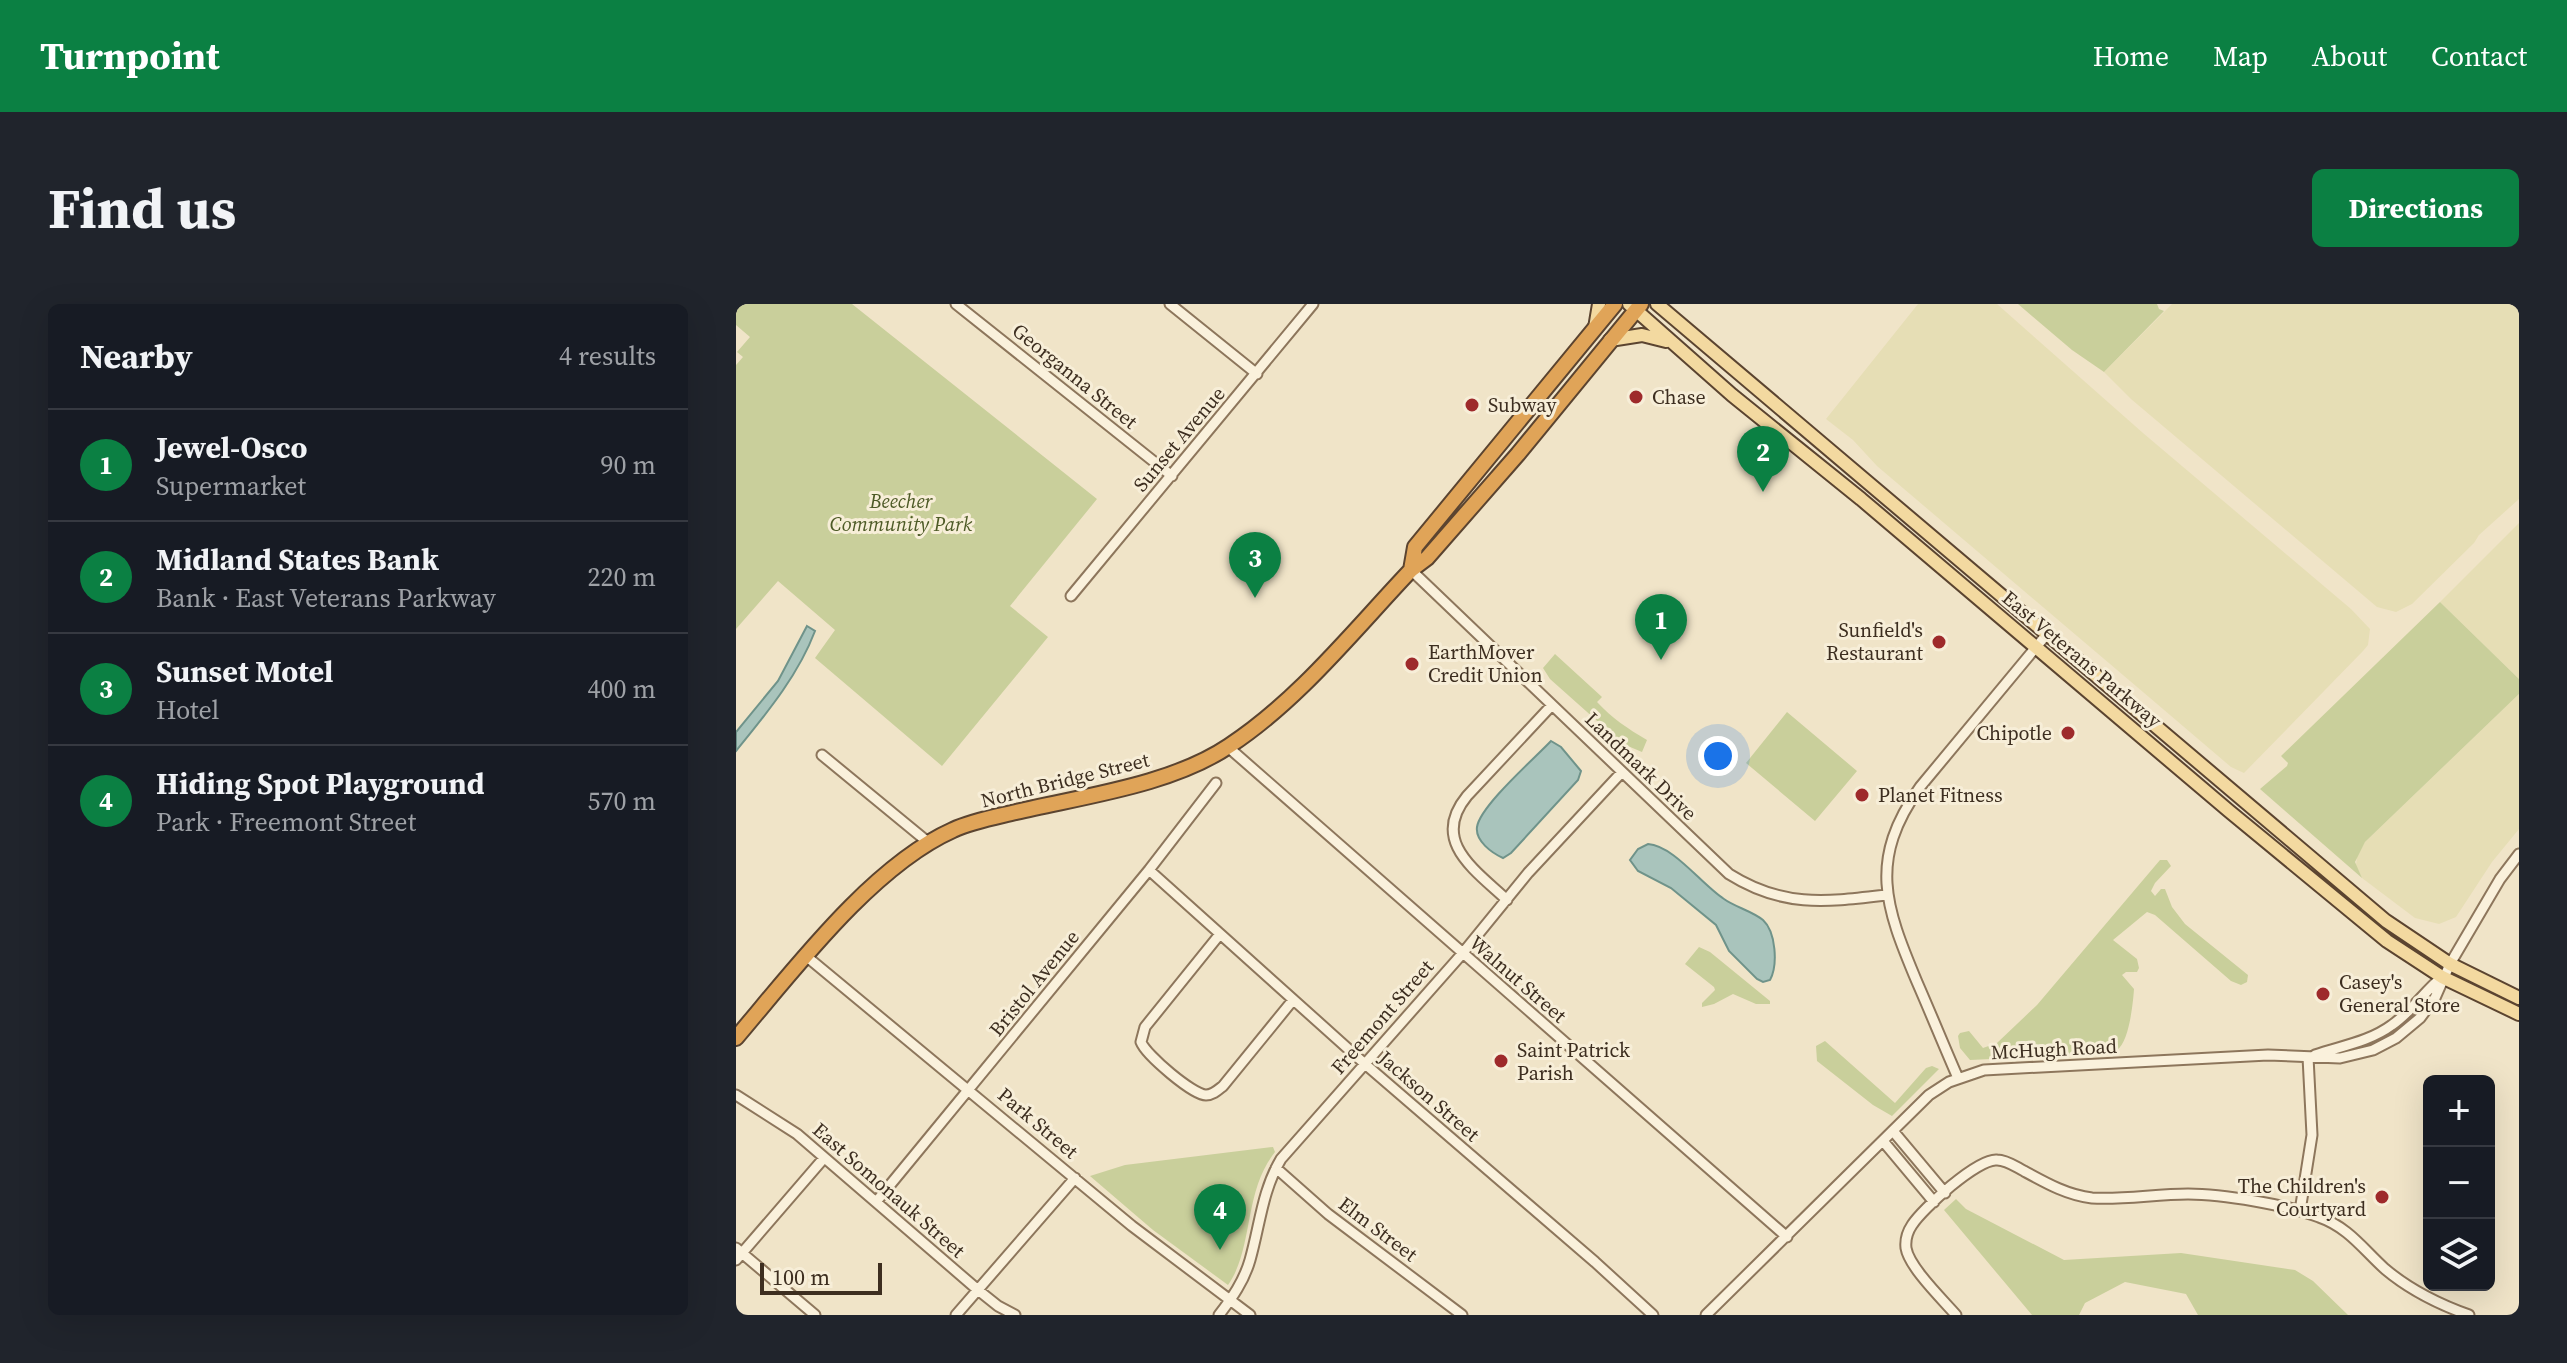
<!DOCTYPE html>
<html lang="en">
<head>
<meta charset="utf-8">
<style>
  body { margin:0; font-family:"Source Serif 4",serif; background:#20242c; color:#f1f3f6 }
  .controls { position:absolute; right:24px; bottom:24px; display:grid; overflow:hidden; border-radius:12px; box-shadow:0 8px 32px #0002 }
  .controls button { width:72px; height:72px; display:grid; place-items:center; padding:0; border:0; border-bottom:2px solid #363941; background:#171b24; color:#f1f3f6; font:40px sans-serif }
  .scale { position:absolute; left:24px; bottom:20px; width:122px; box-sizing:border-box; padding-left:8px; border:4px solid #3d2e20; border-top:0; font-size:22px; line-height:28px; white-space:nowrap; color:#3d2e20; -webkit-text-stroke:6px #f7eed8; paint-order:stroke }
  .you { position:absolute; left:982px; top:452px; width:28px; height:28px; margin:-20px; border:6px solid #fff; border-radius:50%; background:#1a73e8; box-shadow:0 0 0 12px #1a73e833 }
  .badge { display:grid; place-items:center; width:52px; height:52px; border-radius:50%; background:#0b8043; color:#fff; font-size:26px; font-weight:700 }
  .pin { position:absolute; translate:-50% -66px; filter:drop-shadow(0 2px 4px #0008) }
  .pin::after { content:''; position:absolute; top:42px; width:28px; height:24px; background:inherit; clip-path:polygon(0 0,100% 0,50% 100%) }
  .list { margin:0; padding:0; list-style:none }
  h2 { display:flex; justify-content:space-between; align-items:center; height:104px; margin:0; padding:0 32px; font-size:34px }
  h2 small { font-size:26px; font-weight:400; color:#9ea1a6 }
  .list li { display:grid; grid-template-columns:52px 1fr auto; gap:24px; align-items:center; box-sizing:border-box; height:112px; padding:0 32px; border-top:2px solid #363941 }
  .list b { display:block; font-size:30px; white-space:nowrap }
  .list p { margin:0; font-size:26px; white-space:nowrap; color:#9ea1a6 }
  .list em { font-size:26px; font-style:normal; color:#9ea1a6 }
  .icon { flex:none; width:44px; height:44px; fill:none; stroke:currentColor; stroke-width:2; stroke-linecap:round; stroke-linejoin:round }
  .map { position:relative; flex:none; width:1783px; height:1011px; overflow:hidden; border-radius:12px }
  header { display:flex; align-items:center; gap:48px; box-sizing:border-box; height:112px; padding:0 40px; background:#0b8043; color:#fff }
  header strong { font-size:38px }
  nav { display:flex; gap:44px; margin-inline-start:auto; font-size:28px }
  .intro { display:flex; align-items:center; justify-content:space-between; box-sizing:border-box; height:192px; padding:0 48px }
  h1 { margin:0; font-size:56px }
  .button { padding:20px 36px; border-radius:12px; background:#0b8043; color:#fff; font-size:28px; font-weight:700 }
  main { display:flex; gap:48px; padding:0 48px }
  aside { flex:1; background:#171b24; border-radius:12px; box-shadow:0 8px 32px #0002 }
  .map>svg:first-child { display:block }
  .farmland { fill:#e6deb5 }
  .green { fill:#c9cf9b }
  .water { fill:#a9c4bc; stroke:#6f938a; stroke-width:2 }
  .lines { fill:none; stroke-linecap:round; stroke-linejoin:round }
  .minor-casing { stroke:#8d765c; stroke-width:13 }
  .major-casing { stroke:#5b4430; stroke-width:16 }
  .highway-casing { stroke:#5b4430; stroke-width:18 }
  .minor { stroke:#faf1dc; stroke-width:9 }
  .major { stroke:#f3d9a0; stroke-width:12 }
  .highway { stroke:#e0a458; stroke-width:14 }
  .poi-dot { fill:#9e2a2b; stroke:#f7eed8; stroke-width:3 }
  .labels { text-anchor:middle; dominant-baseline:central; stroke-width:6; stroke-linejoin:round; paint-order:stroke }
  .street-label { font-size:20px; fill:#3d2e20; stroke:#f7eed8 }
  .poi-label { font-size:20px; fill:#3d2e20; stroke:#f7eed8; text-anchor:start }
  .park-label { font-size:20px; font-style:italic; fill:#4d5a26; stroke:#f7eed8 }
</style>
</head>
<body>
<header>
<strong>Turnpoint</strong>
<nav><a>Home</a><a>Map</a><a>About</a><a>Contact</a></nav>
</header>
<div class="intro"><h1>Find us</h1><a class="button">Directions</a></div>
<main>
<aside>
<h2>Nearby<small>4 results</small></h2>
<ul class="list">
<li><span class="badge">1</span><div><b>Jewel-Osco</b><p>Supermarket</p></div><em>90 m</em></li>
<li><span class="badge">2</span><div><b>Midland States Bank</b><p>Bank · East Veterans Parkway</p></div><em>220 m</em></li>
<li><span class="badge">3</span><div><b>Sunset Motel</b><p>Hotel</p></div><em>400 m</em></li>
<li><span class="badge">4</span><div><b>Hiding Spot Playground</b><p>Park · Freemont Street</p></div><em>570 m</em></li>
</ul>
</aside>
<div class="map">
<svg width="1783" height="1011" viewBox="0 0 1783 1011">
  <rect width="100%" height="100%" fill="#f0e4c8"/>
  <path class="farmland" d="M1182,0H1261L1407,129L1615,305L1634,325L1632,341L1627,347L1508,469L1495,463L1407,388L1141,162L1117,136L1090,115Z
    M1436,0H1783V195L1743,231L1738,239L1676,300L1660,308L1641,303L1395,95L1368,68Z
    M1783,219V375L1704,298Z
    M1783,390V525L1756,558L1720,613L1703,620L1679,614L1626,574L1620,562L1621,552L1629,538Z"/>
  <path class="green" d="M0,0H116L361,195L274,302L312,333L206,462L79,354L99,326L42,277L0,325V61L7,53L1,48L14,33L0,21Z
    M1282,0H1421L1423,5L1428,7L1368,68L1336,46Z
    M1704,298L1783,375V390L1629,538L1619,558L1626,574L1524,485L1551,462L1552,459L1545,452Z
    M819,350L866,393L861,398C876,414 892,425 911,436L906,448L887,440L814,375L807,364Z
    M1051,408L1121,467L1079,517L1010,459Z
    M1424,556H1431L1435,562L1419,579L1415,587L1419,592L1425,585H1429L1436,603L1449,620L1512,671L1511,678L1505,681L1495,677L1419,611L1411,608L1377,636L1401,655L1403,664L1401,668H1390L1386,671L1398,685C1397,700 1393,738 1381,746C1376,750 1368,750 1362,750L1234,756L1224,744L1222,732L1224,729L1233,727L1247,744L1261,739L1301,701Z
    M963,643L974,648L1034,697V700H1020L997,690L978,700L966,703V699L979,686L978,683L949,660Z
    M1089,737L1159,799L1190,764L1196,762L1203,765L1156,812L1137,801L1081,757L1080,742Z
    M537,843L539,848C507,888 518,944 492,981L417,926L354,872L389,861Z
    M1220,895L1230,905L1328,956L1445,949L1559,966L1577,977L1612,1011H1462L1450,990L1389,978L1349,999L1343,1011H1296L1208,906Z"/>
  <path class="water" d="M71,322L79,327C62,372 30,410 0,447V428L42,377Z
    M815,437L825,443L845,467L842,476L775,549L767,554C756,549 739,537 741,523C744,502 799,454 815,437Z
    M912,540C938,542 965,580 988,595C999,603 1016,607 1027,616C1040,628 1042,661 1034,676L1027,678L1021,675L993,647L980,621L935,584L902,567L894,556L902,545Z"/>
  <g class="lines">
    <defs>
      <path id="minor" d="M220,0L436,172
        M434,0L521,70
        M675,266L993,570C1047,604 1090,598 1150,591
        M335,292L577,0
        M492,443L1051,933
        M86,451L193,539
        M413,566L629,760L859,958L917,1011
        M771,596C739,566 694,537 731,492L816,401
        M484,630L409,723L405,738C410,751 457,791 470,791C477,791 482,786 487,782L557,696
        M70,652L396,922L514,1011
        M1579,751C1605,742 1633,738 1656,721C1675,708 1688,688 1706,673
        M1222,774C1208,742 1195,710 1181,678C1149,602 1132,556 1184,483L1311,330
        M0,791L61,830L242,986L262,1002L279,1011
        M1157,827L1209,889
        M1147,837L1198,898
        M540,864L592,910L726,1011
        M140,898L413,566L480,479
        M1564,907L1576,831L1572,753
        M0,944L79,1011
        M0,956L88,854
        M220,1011L339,874
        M483,1011C496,994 508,977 514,956C524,921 526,887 545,855L726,650L792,569L886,468
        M970,1011L1193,791L1213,778L1248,766L1532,751L1604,754L1637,746L1660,734L1684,714L1699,694L1714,660L1764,575L1783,550
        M1220,1011C1206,995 1173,963 1170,944C1169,935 1172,927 1176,921C1186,905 1242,854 1261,856C1271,856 1280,863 1288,867C1310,879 1331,891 1356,894C1387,896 1420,890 1452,890C1486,890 1552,901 1583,913C1612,923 1627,945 1649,965C1674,986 1702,1000 1733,1011"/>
      <path id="major" d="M893,0L996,91L1125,195L1493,507L1651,637L1706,673L1783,710
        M921,0L1650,617L1714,660L1783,694
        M859,24L863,0
        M874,36L906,31L930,37"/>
      <path id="highway" d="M675,266L679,243L879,0
        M0,734C57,667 136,562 217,526C236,517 259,513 280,508C348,492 435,481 493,442C563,396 618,326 675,266L691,254L782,150L905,0"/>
    </defs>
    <use href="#minor" class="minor-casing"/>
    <use href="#major" class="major-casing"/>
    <use href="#highway" class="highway-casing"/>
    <use href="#minor" class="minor"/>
    <use href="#major" class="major"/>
    <use href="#highway" class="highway"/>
  </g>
  <g class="poi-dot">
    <circle cx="900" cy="93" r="8"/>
    <circle cx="736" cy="101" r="8"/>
    <circle cx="1203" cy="338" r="8"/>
    <circle cx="676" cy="360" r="8"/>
    <circle cx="1332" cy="429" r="8"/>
    <circle cx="1126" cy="491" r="8"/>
    <circle cx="1587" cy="690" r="8"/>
    <circle cx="765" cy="757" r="8"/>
    <circle cx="1646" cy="893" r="8"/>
  </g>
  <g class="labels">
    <g class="street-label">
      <text transform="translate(339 72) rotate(39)">Georganna Street</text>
      <text transform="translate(443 135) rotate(-50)">Sunset Avenue</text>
      <text transform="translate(1346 355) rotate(40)">East Veterans Parkway</text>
      <text transform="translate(905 462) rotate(44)">Landmark Drive</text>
      <text transform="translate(329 476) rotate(-14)">North Bridge Street</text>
      <text transform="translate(782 675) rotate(41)">Walnut Street</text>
      <text transform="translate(298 679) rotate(-51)">Bristol Avenue</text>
      <text transform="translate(646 713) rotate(-49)">Freemont Street</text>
      <text transform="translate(1318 745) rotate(-3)">McHugh Road</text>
      <text transform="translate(693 792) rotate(41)">Jackson Street</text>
      <text transform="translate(302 819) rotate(40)">Park Street</text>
      <text transform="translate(153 886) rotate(41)">East Somonauk Street</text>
      <text transform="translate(642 925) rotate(37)">Elm Street</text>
    </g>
    <g class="poi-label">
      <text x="916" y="93">Chase</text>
      <text x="752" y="101">Subway</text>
      <text x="1187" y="326" text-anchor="end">Sunfield's<tspan x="1187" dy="23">Restaurant</tspan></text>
      <text x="692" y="348">EarthMover<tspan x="692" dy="23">Credit Union</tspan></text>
      <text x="1316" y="429" text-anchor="end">Chipotle</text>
      <text x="1142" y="491">Planet Fitness</text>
      <text x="1603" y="678">Casey's<tspan x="1603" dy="23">General Store</tspan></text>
      <text x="781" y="746">Saint Patrick<tspan x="781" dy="23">Parish</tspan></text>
      <text x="1630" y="882" text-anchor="end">The Children's<tspan x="1630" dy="23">Courtyard</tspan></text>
    </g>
    <g class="park-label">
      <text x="165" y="197">Beecher<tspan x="165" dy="23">Community Park</tspan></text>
    </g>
  </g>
</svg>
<div class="controls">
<button>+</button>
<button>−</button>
<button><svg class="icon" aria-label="layers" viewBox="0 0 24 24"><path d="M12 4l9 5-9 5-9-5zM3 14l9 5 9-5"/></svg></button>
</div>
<div class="scale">100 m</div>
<div class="you"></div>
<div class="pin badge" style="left:925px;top:356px">1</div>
<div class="pin badge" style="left:1027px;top:188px">2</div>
<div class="pin badge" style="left:519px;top:294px">3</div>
<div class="pin badge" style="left:484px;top:946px">4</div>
</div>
</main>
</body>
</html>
